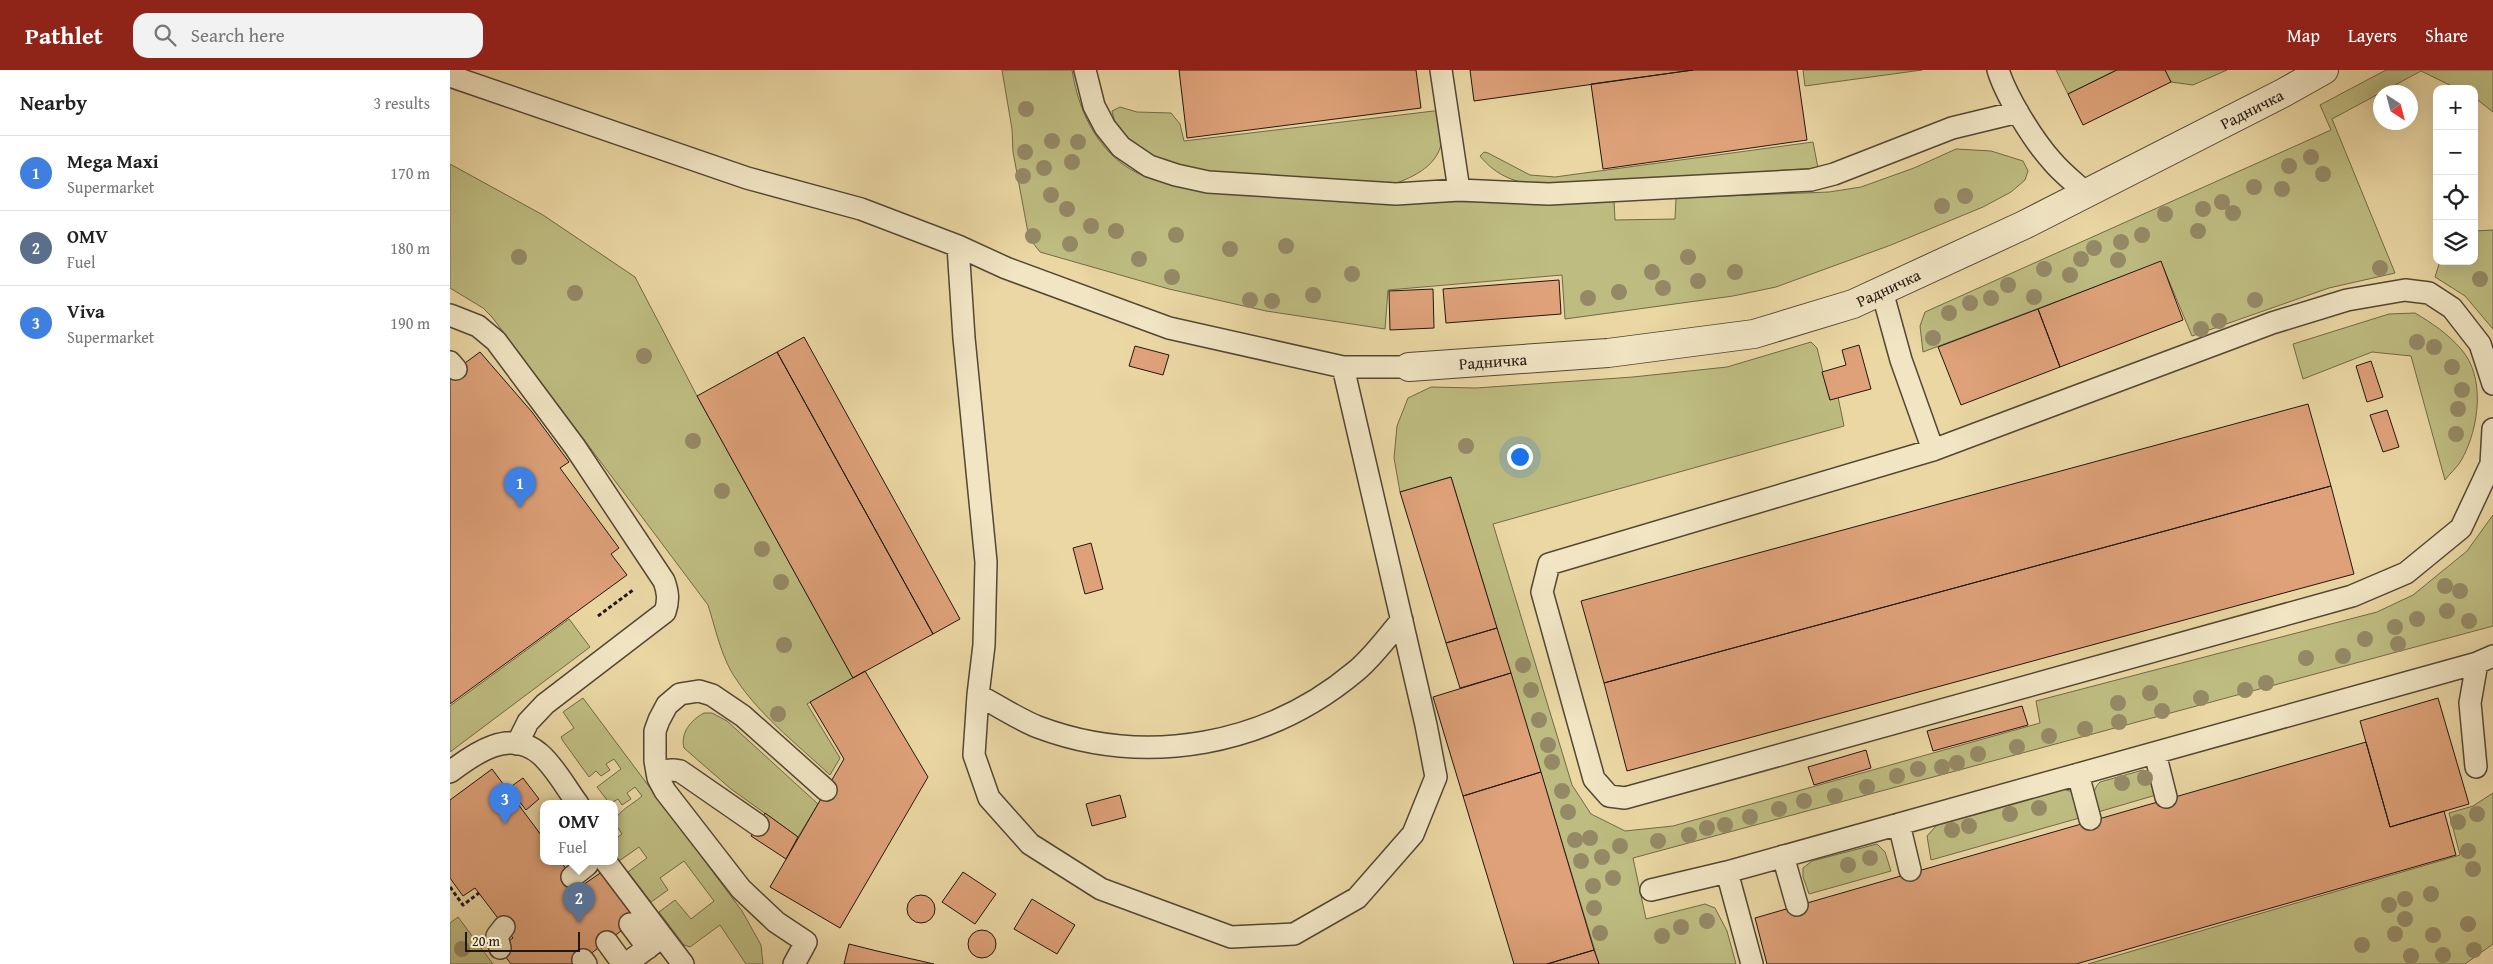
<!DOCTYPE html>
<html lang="en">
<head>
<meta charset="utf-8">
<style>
  body { margin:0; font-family:"Gentium Book Plus",serif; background:#f2f2f2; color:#222 }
  .controls { position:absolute; right:15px; top:15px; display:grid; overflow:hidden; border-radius:10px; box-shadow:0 5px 20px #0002 }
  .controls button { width:45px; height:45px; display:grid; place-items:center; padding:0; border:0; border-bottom:1px solid #e0e0e0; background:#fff; color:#222; font:25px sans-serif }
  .compass { position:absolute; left:1923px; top:15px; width:45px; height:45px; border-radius:50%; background:#fff; box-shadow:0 5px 20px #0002; rotate:144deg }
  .scale { position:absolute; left:15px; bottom:12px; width:115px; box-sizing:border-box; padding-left:5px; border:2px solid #21170f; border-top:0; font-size:14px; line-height:18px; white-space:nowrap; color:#21170f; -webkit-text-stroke:4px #f1e5c4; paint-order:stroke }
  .you { position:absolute; left:1069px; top:386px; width:18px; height:18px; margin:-12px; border:4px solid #fff; border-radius:50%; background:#1a73e8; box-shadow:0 0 0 8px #1a73e833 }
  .badge { display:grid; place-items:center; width:32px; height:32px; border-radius:50%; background:#8f2418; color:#fff; font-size:16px; font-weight:700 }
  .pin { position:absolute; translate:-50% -41px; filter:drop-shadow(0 1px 2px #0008) }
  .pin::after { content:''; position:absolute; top:26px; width:18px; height:15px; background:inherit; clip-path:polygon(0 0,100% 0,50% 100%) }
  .popup { position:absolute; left:90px; top:730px; width:78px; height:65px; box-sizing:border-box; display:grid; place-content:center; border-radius:10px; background:#fff; filter:drop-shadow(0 1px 4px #0005); font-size:16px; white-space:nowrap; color:#767676 }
  .popup b { font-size:19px; color:#222 }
  .popup::after { content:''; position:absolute; left:50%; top:100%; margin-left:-10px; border:10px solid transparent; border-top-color:#fff }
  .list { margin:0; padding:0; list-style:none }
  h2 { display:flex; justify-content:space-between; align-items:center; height:65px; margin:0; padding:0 20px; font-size:21px }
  h2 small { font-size:16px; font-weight:400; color:#767676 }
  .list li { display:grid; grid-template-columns:32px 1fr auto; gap:15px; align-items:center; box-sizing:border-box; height:75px; padding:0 20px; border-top:1px solid #e0e0e0 }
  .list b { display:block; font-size:19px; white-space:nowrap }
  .list p { margin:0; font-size:16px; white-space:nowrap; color:#767676 }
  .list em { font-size:16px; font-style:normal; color:#767676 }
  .icon { flex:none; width:28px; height:28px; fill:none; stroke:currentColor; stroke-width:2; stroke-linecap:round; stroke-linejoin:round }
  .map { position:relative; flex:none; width:2043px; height:894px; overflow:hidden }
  header { display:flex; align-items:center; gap:30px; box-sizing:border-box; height:70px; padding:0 25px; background:#8f2418; color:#fff }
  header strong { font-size:24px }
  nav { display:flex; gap:28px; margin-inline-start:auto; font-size:18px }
  .search { width:350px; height:45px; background:#f2f2f2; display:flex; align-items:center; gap:12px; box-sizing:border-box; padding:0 18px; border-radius:15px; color:#767676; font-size:19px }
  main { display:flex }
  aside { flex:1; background:#fff }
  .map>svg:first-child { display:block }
  .green { fill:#bebc81; stroke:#706a48 }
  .building { fill:#dea179; stroke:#21170f }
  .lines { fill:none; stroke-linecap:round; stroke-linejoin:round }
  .service-casing { stroke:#534734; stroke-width:24 }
  .minor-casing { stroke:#534734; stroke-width:30 }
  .path { stroke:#21170f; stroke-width:3; stroke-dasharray:4 2.5; stroke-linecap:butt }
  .service { stroke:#f1e5c4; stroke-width:21 }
  .minor { stroke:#f1e5c4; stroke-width:28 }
  .tree { fill:#958965 }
  .labels { text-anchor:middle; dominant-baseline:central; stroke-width:5; stroke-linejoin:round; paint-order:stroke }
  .street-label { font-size:16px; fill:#21170f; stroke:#f1e5c4 }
</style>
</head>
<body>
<header>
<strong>Pathlet</strong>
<div class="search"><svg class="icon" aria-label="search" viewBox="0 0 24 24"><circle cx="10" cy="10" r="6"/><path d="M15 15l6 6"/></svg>Search here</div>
<nav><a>Map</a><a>Layers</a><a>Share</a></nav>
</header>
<main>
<aside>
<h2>Nearby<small>3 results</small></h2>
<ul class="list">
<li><span class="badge" style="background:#3f7fe0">1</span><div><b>Mega Maxi</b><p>Supermarket</p></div><em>170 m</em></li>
<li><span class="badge" style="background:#5c6f8a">2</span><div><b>OMV</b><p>Fuel</p></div><em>180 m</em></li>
<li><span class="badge" style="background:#3f7fe0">3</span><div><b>Viva</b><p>Supermarket</p></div><em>190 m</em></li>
</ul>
</aside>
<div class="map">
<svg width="2043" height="894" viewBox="0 0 2043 894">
  <rect width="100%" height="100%" fill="#ead7a4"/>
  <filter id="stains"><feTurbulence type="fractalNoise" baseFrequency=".004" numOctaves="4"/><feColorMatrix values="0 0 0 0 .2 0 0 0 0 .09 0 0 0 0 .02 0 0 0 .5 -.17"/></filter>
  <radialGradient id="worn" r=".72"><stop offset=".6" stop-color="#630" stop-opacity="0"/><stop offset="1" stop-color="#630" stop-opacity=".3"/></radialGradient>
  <path class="green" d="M552,0H622C629,45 651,89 696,107C705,110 716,112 726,114L950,132L1164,131L1165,150L1225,149L1226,128L1379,122L1411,117L1464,98L1506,79L1541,81L1573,91L1578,101L1575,110L1561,122L1533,137L1441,175L1326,217L1283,226L1115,249L1112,205L938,220L935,259L816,241L719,219L590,182L579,168L563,82L562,59Z
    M1353,0H1472L1355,16Z
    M1606,0H1666L1618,24Z
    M1715,0H1777L1743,15L1721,12Z
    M1936,0H2043V42L2024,27V19H2008L1971,1L1882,49L1945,203L1879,218L1742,266L1711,192L1473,282L1470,256L1475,242L1881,60L1870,35Z
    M670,37L687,42L721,43L730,54L734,71L992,40C992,51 994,65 991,75C985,98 961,108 941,115L745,100C714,92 668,79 662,41Z
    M1363,72L1368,98L1093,116C1067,113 1047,107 1030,86L1034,82L1038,83L1080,105L1105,107Z
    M0,94L93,145L185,207L247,326L403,608L357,634L390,688L380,705C346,673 305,642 281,601C270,581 265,557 258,535L42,247L33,238L0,218Z
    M2043,160V259L2015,226L1985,207L1990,191H2024V161Z
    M1965,243C1982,253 1998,264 2011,279C2036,307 2029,358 2012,389C2008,397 2000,403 1995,410L1961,286L1922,282L1853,309L1843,274L1939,244Z
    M1361,272L1367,278L1380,330L1388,327L1394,356L1043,454L1122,715L1141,744L1175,761L1223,756L1590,653L1586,631L1927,542L1963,525L2017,481L2043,445V556L1183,788L1196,849L1255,834L1265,838L1277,861L1286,894H1149L1001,407L950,422L944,388L947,356L958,328L981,317L1026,318L1183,307L1277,297Z
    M119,549L140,577L0,682V636Z
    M133,628L292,841L311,875L313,894H296L270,855L240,877L234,875L209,842L225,830L241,849L264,831L234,791L210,808L218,820L201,832L178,802L197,788L189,777L169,791L164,783V770L172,764L166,755L164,757C164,742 181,736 192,726L185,717L177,723L181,729L172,735L168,729L160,734L147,717L171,699L164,689L156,694L160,700L151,706L146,701L139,707L113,671L111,667L124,658L113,642Z
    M254,643H262L277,651L368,734L348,767L281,719L234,678C230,663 241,650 254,643Z
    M1693,700C1704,704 1704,715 1706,725L1648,742C1645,730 1640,722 1650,712Z
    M1613,719L1623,722L1633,747L1481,790L1477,766L1487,755Z
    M2043,723V874L2015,894H1638L2010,785L1999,743L2023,736Z
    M1427,774L1435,782L1441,801L1359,824L1353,807V798L1362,791Z
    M8,847L43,894H0V853Z"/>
  <path class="building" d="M729,0H966L971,38L737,68Z
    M1020,0H1243L1024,31Z
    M1243,0H1347L1357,70L1153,99L1141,14Z
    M1667,0H1715L1721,12L1633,55L1618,24Z
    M1711,191L1733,250L1610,297L1588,239Z
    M1109,210L1111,244L996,253L993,219Z
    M983,219L984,258L940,260L939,221Z
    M1588,239L1610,297L1511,335L1488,277Z
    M354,267L510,549L483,564L327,282Z
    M1409,275L1421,319L1380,330L1372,302L1396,295L1392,280Z
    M685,276L719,285L713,305L679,296Z
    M30,282L82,342L119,392L110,398L169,478L161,484L177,505L0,634V304Z
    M327,282L483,564L403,608L247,326Z
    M1921,291L1933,327L1917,332L1906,296Z
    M1858,334L1881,416L1154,613L1131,531Z
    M1937,340L1949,377L1933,382L1920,345Z
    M1001,407L1047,558L996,573L950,422Z
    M1881,416L1904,504L1177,701L1154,613Z
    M641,473L653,519L635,524L623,478Z
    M1047,558L1061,603L1010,618L996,573Z
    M415,601L478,707L390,858L320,817L394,689L360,632Z
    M1061,603L1091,702L1013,726L983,627Z
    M1988,628L2019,734L1940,757L1910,651Z
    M1572,636L1578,655L1483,681L1477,661Z
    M1916,672L1940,757L1994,741L2006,785L1626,894H1317L1305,848Z
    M1416,680L1421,698L1364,715L1358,697Z
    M42,699L94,769V792H111L130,817L156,799L191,846L127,894H61L49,878L63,868L25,818L13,826L0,808V730Z
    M1091,702L1144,880L1097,894H1064L1013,726Z
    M73,708L89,729L76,740L59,718Z
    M670,725L676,747L642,756L636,734Z
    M315,743L348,767L336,789L301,766Z
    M513,802L546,824L525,854L492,832Z
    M457 839a14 14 0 1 1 28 0a14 14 0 1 1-28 0Z
    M582,829L625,855L607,884L564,859Z
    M518 874a14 14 0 1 1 28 0a14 14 0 1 1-28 0Z
    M399,874L427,881L484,894H394Z
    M1144,880L1149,894H1097Z"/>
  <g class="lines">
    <defs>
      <path id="service" d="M635,0L644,36L655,57L671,77L699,96L726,105L758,112L946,124L1009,120L1099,124L1361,110L1384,104L1502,58L1568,42
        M991,0L1009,120
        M1548,0C1556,26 1583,70 1602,91C1612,103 1625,113 1636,123
        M0,6L297,108L411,139L508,176L556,198L719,258L893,297H959
        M508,176L514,268L536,492L534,575L528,625L524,685L539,728L580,774L651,819L781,867L844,864L907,828L963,764L986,707L976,655L893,297
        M1432,221L1451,290L1483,380
        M0,245L28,256L46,271L125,377L214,511C218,522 219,530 215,542L95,634L78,652L67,674
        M0,292L6,299
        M2043,314L2030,274L2002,238L1979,223L1955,220L1897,230L1822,253L1483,380L1099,494L1092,522L1144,709L1159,726L1175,728L1902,526L1956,503L2011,458L2041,394L2043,359
        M528,625C547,635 568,649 588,657C697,698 818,675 906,601C923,587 937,567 952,550
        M1705,683L1716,727
        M2026,697L2020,633L2027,593
        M207,701L223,700L230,701L308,755
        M0,702C25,683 60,658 90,684C105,697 116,718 128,734
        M1628,704L1640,749
        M1449,754L1460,800
        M1333,786L1347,835
        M156,792L233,894
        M1277,802L1302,894
        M122,807L137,795
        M1201,820L1277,802L2027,593L2043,586
        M180,854L198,878
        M157,872L173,894
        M50,878L47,866L54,857
        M133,890L136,894
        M176,894L212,867
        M344,894L356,872L326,852L291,819L215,721L208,708L205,691V661L209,650L217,635L230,624L249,621L262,625L293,646L376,720"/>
      <g id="minor">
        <path id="s1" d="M959,297L1158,283L1304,264L1403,234L1574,155L1833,23L1874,0"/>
      </g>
    </defs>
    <use href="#service" class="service-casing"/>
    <use href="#minor" class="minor-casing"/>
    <path class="path" d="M148,546L183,520
      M0,817L13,835L29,823"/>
    <use href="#service" class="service"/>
    <use href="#minor" class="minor"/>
  </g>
  <g class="tree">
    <circle cx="576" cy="39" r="8"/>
    <circle cx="602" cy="71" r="8"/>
    <circle cx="628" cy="72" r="8"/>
    <circle cx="575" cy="82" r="8"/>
    <circle cx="1861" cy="87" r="8"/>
    <circle cx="622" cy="92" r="8"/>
    <circle cx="1839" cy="96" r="8"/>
    <circle cx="594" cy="98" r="8"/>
    <circle cx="1873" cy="104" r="8"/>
    <circle cx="573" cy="106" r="8"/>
    <circle cx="1804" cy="117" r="8"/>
    <circle cx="1832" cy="119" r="8"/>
    <circle cx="601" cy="125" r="8"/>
    <circle cx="1515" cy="126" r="8"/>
    <circle cx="1772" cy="132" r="8"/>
    <circle cx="1492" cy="136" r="8"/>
    <circle cx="617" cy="139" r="8"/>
    <circle cx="1753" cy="139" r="8"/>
    <circle cx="1783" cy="143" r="8"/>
    <circle cx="1715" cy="144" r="8"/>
    <circle cx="641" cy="156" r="8"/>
    <circle cx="666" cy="161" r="8"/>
    <circle cx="1748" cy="161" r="8"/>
    <circle cx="726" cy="165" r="8"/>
    <circle cx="1692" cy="165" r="8"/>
    <circle cx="583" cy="166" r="8"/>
    <circle cx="1671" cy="172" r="8"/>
    <circle cx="620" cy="174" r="8"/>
    <circle cx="836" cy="176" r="8"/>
    <circle cx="1644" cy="178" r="8"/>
    <circle cx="780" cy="179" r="8"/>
    <circle cx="69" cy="187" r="8"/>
    <circle cx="1238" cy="187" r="8"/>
    <circle cx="689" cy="189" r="8"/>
    <circle cx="1631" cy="189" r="8"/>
    <circle cx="1668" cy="190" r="8"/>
    <circle cx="1930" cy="198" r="8"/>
    <circle cx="1594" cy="199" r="8"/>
    <circle cx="1202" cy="202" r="8"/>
    <circle cx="1285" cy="202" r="8"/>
    <circle cx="902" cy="204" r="8"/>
    <circle cx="1620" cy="205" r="8"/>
    <circle cx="722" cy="207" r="8"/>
    <circle cx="2030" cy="209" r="8"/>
    <circle cx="1248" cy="211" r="8"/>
    <circle cx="1558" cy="215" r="8"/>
    <circle cx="1213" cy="218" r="8"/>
    <circle cx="1169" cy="222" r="8"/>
    <circle cx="125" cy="223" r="8"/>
    <circle cx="863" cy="225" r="8"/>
    <circle cx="1584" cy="227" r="8"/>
    <circle cx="1138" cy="228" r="8"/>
    <circle cx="1541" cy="228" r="8"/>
    <circle cx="800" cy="230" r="8"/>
    <circle cx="1805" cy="230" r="8"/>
    <circle cx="822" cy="231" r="8"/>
    <circle cx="1520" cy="233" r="8"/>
    <circle cx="1499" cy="243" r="8"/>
    <circle cx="1769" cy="251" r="8"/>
    <circle cx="1751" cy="259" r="8"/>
    <circle cx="1483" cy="268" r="8"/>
    <circle cx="1967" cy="272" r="8"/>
    <circle cx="1984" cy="277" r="8"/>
    <circle cx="194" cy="286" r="8"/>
    <circle cx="2002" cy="297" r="8"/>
    <circle cx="2012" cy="320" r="8"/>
    <circle cx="2008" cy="339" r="8"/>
    <circle cx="2006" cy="364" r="8"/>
    <circle cx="243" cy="371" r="8"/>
    <circle cx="1016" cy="376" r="8"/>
    <circle cx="272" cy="421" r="8"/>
    <circle cx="312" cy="479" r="8"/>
    <circle cx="331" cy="512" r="8"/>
    <circle cx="1995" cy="516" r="8"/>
    <circle cx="2010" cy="521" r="8"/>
    <circle cx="1997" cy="541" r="8"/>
    <circle cx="1967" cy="549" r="8"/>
    <circle cx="2019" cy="551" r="8"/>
    <circle cx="1945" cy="557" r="8"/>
    <circle cx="1915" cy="569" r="8"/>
    <circle cx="1948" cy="574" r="8"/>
    <circle cx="334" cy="575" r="8"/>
    <circle cx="1893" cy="586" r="8"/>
    <circle cx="1856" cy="588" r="8"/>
    <circle cx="1073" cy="595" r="8"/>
    <circle cx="1816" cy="613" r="8"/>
    <circle cx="1081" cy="620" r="8"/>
    <circle cx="1795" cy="620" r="8"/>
    <circle cx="1700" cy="623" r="8"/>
    <circle cx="1751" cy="628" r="8"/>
    <circle cx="1668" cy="633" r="8"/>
    <circle cx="1712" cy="641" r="8"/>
    <circle cx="328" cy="644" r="8"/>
    <circle cx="1089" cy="650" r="8"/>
    <circle cx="1669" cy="652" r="8"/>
    <circle cx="1635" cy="659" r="8"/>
    <circle cx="1599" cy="666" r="8"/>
    <circle cx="1098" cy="675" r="8"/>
    <circle cx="1567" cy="677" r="8"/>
    <circle cx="1528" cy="684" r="8"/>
    <circle cx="1102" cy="692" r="8"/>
    <circle cx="1507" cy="693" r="8"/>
    <circle cx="1492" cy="697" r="8"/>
    <circle cx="1468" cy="699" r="8"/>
    <circle cx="1447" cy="706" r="8"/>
    <circle cx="1695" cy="708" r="8"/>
    <circle cx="1672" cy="713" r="8"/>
    <circle cx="1417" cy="717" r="8"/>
    <circle cx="1112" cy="721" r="8"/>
    <circle cx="1385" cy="726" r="8"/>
    <circle cx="1354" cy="731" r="8"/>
    <circle cx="1589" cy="738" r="8"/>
    <circle cx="1329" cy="739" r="8"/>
    <circle cx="1118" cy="742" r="8"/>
    <circle cx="1560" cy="744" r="8"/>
    <circle cx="2027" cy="744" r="8"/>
    <circle cx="1300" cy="747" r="8"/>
    <circle cx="2008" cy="752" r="8"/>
    <circle cx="1275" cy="755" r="8"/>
    <circle cx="1519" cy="756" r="8"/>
    <circle cx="1257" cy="758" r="8"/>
    <circle cx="1502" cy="760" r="8"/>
    <circle cx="1239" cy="765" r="8"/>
    <circle cx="1140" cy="768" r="8"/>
    <circle cx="1125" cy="770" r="8"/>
    <circle cx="1208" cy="771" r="8"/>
    <circle cx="1170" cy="776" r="8"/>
    <circle cx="2018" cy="781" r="8"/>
    <circle cx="1152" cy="787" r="8"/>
    <circle cx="1420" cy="788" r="8"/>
    <circle cx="1131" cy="791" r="8"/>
    <circle cx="1398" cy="795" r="8"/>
    <circle cx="2023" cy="799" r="8"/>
    <circle cx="1163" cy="808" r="8"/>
    <circle cx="1143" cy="816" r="8"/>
    <circle cx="1981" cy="824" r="8"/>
    <circle cx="1955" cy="829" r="8"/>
    <circle cx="1939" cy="835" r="8"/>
    <circle cx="1144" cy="838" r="8"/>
    <circle cx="1955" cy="849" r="8"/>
    <circle cx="1257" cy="851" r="8"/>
    <circle cx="2018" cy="854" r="8"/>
    <circle cx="1231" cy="857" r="8"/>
    <circle cx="1150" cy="863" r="8"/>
    <circle cx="1945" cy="864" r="8"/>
    <circle cx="1983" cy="865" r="8"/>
    <circle cx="1212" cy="866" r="8"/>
    <circle cx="1912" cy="875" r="8"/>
    <circle cx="12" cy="879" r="8"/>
    <circle cx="2024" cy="880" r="8"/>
    <circle cx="1993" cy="885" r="8"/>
    <circle cx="1961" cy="886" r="8"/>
  </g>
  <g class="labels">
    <g class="street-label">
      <text stroke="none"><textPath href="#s1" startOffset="894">Радничка</textPath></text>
      <text stroke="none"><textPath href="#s1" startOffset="489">Радничка</textPath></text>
      <text stroke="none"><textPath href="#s1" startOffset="84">Радничка</textPath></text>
    </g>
  </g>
  <rect width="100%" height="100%" filter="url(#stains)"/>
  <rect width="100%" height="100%" fill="url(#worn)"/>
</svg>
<div class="controls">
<button>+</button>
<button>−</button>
<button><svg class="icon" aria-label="locate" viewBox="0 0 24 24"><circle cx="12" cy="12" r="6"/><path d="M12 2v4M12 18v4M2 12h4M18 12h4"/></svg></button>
<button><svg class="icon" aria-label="layers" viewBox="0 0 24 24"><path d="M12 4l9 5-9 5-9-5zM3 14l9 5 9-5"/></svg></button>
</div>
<svg class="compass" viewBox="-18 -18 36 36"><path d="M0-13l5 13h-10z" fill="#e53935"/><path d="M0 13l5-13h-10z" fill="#767676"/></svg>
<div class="scale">20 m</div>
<div class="you"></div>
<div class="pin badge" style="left:70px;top:438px;background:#3f7fe0">1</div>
<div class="pin badge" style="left:129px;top:853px;background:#5c6f8a">2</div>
<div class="popup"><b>OMV</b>Fuel</div>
<div class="pin badge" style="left:55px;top:754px;background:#3f7fe0">3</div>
</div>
</main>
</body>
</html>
